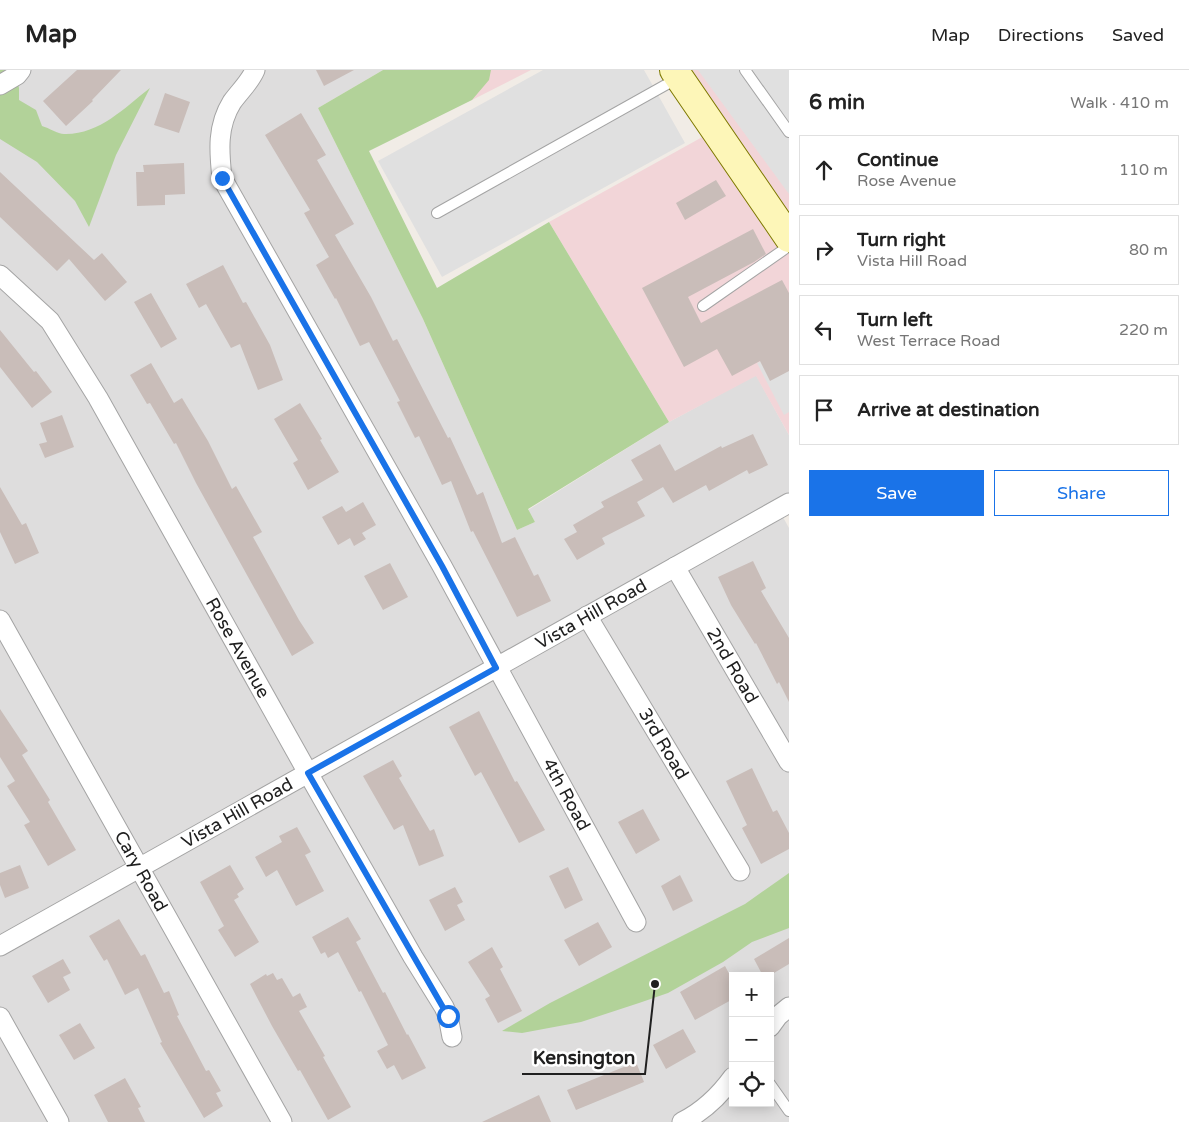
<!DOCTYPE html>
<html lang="en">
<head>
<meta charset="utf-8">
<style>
  body { margin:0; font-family:"Varela Round",sans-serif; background:#f6f6f6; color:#222 }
  .controls { position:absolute; right:15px; bottom:15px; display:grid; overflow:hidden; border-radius:0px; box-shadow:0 2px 12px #0003 }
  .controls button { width:45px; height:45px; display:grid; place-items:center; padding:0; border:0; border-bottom:1px solid #e0e0e0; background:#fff; color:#222; font:25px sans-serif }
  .stop { position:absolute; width:15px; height:15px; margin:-11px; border:4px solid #1a73e8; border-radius:50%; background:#fff }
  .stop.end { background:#1a73e8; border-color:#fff; box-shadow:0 1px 5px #0008 }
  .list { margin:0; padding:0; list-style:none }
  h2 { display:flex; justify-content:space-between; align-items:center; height:65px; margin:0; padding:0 20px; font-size:21px }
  h2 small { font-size:16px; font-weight:400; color:#767676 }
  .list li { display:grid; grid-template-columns:32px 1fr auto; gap:15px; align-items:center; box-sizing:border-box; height:70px; margin:0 10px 10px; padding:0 10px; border:1px solid #e0e0e0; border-radius:0px }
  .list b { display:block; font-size:19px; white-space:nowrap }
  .list p { margin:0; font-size:16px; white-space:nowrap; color:#767676 }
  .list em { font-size:16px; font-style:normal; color:#767676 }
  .actions { display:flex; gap:10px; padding:15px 20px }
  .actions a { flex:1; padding:11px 0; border:1px solid #1a73e8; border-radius:0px; text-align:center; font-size:18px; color:#1a73e8 }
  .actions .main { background:#1a73e8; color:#fff }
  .icon { flex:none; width:28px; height:28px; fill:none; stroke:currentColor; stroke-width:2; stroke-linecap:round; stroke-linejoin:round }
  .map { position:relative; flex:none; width:789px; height:1052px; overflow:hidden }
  header { display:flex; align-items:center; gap:30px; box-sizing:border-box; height:70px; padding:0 25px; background:#fff; border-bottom:1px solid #e0e0e0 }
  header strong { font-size:24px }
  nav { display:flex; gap:28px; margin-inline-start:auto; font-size:18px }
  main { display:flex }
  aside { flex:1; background:#fff }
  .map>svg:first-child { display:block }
  .residential { fill:#dedddd; fill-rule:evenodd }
  .commercial { fill:#f2d5d8 }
  .forest { fill:#b2d299 }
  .parking { fill:#e0e0e0 }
  .building { fill:#c9bdb9 }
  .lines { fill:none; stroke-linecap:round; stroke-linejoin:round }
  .service-casing { stroke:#a4a4a4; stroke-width:12 }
  .minor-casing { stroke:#a4a4a4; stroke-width:21 }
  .secondary-casing { stroke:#7e7900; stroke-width:30 }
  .service { stroke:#fff; stroke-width:10 }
  .minor { stroke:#fff; stroke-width:19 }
  .secondary { stroke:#fdf6b8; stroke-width:28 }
  .route { stroke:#1a73e8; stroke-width:6 }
  .labels { text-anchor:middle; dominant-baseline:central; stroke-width:5; stroke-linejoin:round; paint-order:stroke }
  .street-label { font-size:18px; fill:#202020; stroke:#fff }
  .leader { fill:none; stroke:#202020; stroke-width:2 }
  .callout-dot { fill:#202020; stroke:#fff; stroke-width:2 }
  .callout-label { font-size:19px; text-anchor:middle; font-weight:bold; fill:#202020; stroke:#fff; stroke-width:5; stroke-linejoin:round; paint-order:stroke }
</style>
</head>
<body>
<header>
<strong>Map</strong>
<nav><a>Map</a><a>Directions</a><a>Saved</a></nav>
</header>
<main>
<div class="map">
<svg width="789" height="1052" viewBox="0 0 789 1052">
  <rect width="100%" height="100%" fill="#f1ece6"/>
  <path class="residential" d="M0,0H383L318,38L423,249L517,460L535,452L528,440L669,352L756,305L789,365V434L779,440L789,458V1052H0ZM733,906H770V1033H733Z"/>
  <path class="commercial" d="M456,0H531L472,30Z
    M673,0H789V365L756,306L669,352L549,152L715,60Z"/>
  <path class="forest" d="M0,0H15L19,18V30L36,40L42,56C49,58 58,64 64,64C99,65 124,38 150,18L116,85L89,157L75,131L37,92L0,69Z
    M383,0H491L489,10L472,30L369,81L437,218L549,152L669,352L528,439L535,452L517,460L423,249L318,38Z
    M789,803V858L752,872L723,892L668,923L639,933L581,952L522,963L502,961L550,933L745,834Z"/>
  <path class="parking" d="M543,0H644L685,73L442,207L378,91Z
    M698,0H789V124Z
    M789,276V342L784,345L757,293Z"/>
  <path class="building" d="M77,0H121L92,30L93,31L66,56L43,31Z
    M316,0H354L324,16Z
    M165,23L190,32L179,63L154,55Z
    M301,43L326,85L317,90L354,154L335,165L371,227L393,271L397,269L448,368L450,367L477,425L483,422L502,473L515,467L534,506L538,504L551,531L517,547L473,461L471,462L451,411L442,415L419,366L415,368L397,332L400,331L369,272L360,276L336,228L335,229L316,195L329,187L304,143L310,140L265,65Z
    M184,93L185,124L165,125V135L137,136L136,102H144L143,95Z
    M0,102L94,190L102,183L127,212L105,231L69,189L57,201L0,147Z
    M716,110L726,126L685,150L676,133Z
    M753,159L766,184L754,192L688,227L701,253L782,210L789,223V301L770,311L760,291L732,306L717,279L684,297L642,218Z
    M223,195L243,233L246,232L270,275L283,310L258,320L240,274L231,278L206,234L199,238L186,214Z
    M151,223L177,269L161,278L134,232Z
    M0,260L34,302L36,301L52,322L32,338L0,297Z
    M151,293L174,333L182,328L208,371L232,419L236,416L262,462L253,467L299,550L314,573L292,586L196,413L176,373L174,374L150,333L147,334L130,305Z
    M300,333L322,369L320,370L339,402L308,420L293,393L298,390L274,349Z
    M62,345L74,377L45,388L39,374L47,372L40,353Z
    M753,364L768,395L749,404L747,400L709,421L706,415L673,433L663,417L637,432L645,446L602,468L605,474L577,490L564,469L577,462L573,455L604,437L601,432L643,410L631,390L660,374L675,401L721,376L722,378Z
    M0,417L22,455L26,453L39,483L15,494L0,462Z
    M363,432L376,455L362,463L366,469L354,476L350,468L338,475L322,447L342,436L346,442Z
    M753,491L766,518L761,521L789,568V632L779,612L777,614L756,573L755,574L731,535L718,507Z
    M390,493L408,527L383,540L364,506Z
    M0,639L28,681L22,685L50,730L48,732L76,780L48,796L24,755L30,752L7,716L15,711L0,687Z
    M479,641L515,712L517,711L545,760L519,773L481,702L475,706L449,657Z
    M393,690L402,706L399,708L430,761L434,759L444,786L419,796L403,755L394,760L363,706Z
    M752,698L773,742L777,740L789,763V779L761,794L742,758L747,755L726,711Z
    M643,739L660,770L636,784L618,752Z
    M297,757L311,782L305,785L324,821L296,836L277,800L266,807L255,787L282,772L279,766Z
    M20,795L29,818L5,828L0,815V803Z
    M230,795L244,819L237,824L239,827L234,830L259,872L235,887L218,860L224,856L200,812Z
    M568,797L583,830L565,839L549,806Z
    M680,805L693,831L673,841L661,816Z
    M455,817L463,832L457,835L465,850L445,861L429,830Z
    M348,847L361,869L356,872L383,923L385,922L407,965L408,964L426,998L402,1010L394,995L387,999L377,981L388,975L361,921L359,922L338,882L328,888L325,882L321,884L312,867Z
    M119,849L141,886L145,884L164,923L169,921L179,945L177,946L206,1001L209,1000L221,1021L216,1023L223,1036L204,1048L160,973L162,972L138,918L125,925L107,889L104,891L89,866Z
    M598,852L612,877L579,896L564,870Z
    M789,868V894L769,906H763L754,889Z
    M492,877L503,897L500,899L522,941L498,953L485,929L490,926L468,892Z
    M63,889L71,903L63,907L70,920L48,933L32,906Z
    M725,896L733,911V929L695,950L680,922Z
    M273,903L277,910L282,908L293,927L300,923L307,937L299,941L325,986L323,987L351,1037L328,1050L300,1000L298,1001L272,956L250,914L266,904L267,906Z
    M80,953L95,978L74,990L59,965Z
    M683,959L696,982L666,999L653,975Z
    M636,992L644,1012L576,1040L567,1020Z
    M125,1008L141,1037L138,1038L145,1052H108L94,1025Z
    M539,1025L551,1052H482Z"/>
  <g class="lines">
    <defs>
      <path id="service" d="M745,0L789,62
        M437,143L678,8
        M703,236L789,176
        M770,1014L789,1041"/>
      <g id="minor">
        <path id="s1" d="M255,0C250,12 240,21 232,32C217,56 219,81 222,108L442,496L636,852"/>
        <path d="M0,15L17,5L21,0"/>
        <path id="s2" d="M0,205L50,251L98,328L308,703L413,887L444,937L448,946L452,967"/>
        <path id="s3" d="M675,497L789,692"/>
        <path id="s4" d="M587,546L740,801"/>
        <path id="s5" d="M0,550L282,1052"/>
        <path id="s6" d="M0,876L789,433"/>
        <path d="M0,947L59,1052"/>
        <path d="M770,957L778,946L789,937"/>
        <path d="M682,1052C702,1042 720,1025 733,1007"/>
      </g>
      <path id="secondary" d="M674,0L789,168"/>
    </defs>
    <use href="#service" class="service-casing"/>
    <use href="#minor" class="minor-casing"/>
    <use href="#secondary" class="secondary-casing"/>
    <use href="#service" class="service"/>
    <use href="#minor" class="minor"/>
    <use href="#secondary" class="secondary"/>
  </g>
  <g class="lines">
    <path class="route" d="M222,108L442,496L496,598L308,703L448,946"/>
  </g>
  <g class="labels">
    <g class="street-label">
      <text stroke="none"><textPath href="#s6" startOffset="678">Vista Hill Road</textPath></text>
      <text stroke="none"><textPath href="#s2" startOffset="445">Rose Avenue</textPath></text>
      <text stroke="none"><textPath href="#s3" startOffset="114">2nd Road</textPath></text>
      <text stroke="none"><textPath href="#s4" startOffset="149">3rd Road</textPath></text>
      <text stroke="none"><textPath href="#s1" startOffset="824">4th Road</textPath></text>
      <text stroke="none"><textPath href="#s6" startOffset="272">Vista Hill Road</textPath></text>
      <text stroke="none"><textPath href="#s5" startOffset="288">Cary Road</textPath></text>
    </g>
  </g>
  <path class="leader" d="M655 914L645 1004H522"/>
  <circle class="callout-dot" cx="655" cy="914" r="5"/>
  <g class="callout-label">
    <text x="584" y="994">Kensington</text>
  </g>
</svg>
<div class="controls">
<button>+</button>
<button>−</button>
<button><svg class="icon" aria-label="locate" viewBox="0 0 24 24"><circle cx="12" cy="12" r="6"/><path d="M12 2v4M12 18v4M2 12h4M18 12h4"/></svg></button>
</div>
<div class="stop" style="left:448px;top:946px"></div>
<div class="stop end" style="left:222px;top:108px"></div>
</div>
<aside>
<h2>6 min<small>Walk · 410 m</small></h2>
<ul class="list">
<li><svg class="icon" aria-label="ahead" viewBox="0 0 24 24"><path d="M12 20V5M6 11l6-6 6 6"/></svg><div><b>Continue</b><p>Rose Avenue</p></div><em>110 m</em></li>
<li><svg class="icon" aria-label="right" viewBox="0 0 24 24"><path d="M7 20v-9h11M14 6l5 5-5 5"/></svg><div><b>Turn right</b><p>Vista Hill Road</p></div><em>80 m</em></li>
<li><svg class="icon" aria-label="left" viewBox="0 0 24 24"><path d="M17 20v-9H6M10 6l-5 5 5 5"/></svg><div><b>Turn left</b><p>West Terrace Road</p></div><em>220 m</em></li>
<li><svg class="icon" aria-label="arrive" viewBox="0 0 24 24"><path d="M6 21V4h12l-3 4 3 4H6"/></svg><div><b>Arrive at destination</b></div></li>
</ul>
<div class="actions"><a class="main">Save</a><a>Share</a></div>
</aside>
</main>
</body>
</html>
